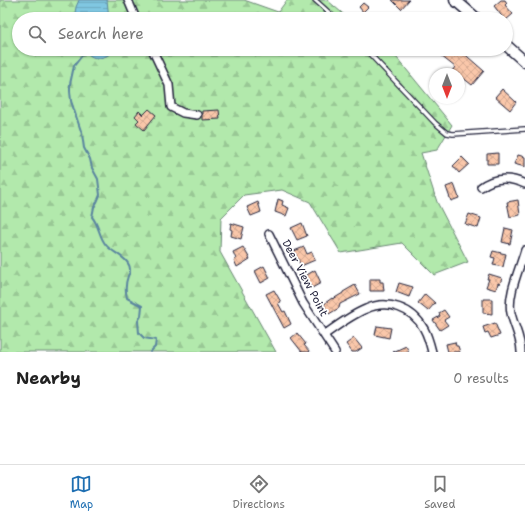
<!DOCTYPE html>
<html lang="en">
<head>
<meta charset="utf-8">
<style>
  body { margin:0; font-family:"Shantell Sans",sans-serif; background:#f2f2f2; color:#222 }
  .compass { position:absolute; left:429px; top:68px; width:36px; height:36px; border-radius:50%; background:#fff; box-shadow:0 1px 3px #0004; rotate:180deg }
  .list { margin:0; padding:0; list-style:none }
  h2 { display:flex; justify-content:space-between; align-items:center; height:52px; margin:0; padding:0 16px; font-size:17px }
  h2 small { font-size:13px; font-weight:400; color:#767676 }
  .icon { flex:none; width:22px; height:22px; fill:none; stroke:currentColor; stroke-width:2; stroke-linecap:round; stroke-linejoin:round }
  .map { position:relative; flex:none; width:525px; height:352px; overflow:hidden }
  .search { position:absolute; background:#fff; box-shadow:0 1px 3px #0004; left:12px; right:12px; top:12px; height:44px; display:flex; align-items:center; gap:10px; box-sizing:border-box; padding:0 14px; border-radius:22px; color:#767676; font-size:15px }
  .sheet { height:112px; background:#fff }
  nav { display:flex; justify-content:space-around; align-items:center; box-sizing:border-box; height:56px; border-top:1px solid #e0e0e0; background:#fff; font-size:11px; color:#767676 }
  nav a { display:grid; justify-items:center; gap:2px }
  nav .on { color:#1f6fb2 }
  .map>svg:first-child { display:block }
  .forest { fill:url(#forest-firs); stroke:#6a8674 }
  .water { fill:url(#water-rules); stroke:#5a859f }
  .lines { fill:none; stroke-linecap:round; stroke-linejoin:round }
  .stream { stroke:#5a859f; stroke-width:2 }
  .building { fill:url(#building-cross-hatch); stroke:#22223b }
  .lane-casing { stroke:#22223b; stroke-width:6 }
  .street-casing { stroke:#22223b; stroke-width:10 }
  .secondary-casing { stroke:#22223b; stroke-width:13 }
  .lane { stroke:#fff; stroke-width:3.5 }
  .street { stroke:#fff; stroke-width:7 }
  .secondary { stroke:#fff; stroke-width:10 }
  .labels { text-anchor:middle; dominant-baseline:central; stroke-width:3.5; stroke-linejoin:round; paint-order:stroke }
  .street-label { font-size:11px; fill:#22223b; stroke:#fff }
</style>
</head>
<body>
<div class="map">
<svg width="525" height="352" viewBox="0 0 525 352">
  <defs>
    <pattern id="forest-firs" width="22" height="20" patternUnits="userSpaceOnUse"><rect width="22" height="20" fill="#b2e9ac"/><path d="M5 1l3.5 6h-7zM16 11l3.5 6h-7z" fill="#99c895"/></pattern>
    <pattern id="water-rules" width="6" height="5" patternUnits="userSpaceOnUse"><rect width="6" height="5" fill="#80c7e1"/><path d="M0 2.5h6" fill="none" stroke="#6eabc2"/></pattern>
    <pattern id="building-cross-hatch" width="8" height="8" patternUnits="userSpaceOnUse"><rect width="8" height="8" fill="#fac7aa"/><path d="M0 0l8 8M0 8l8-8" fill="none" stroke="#d6ab93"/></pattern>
  </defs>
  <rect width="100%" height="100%" fill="#fff"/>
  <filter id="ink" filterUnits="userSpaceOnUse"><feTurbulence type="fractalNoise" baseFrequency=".025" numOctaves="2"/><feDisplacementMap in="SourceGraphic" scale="8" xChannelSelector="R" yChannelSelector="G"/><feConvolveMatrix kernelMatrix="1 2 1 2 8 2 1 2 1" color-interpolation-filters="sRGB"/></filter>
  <g filter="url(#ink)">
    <path class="forest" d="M0,0H244L278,12L287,0H327L349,19H19V49H386L397,58L452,125L437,150L421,153L437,202L468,262L434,275L402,243L341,253L310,202L282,190L244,195L221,218L220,252L276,352H0Z"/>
    <path class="water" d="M79,0H107L109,19H74L76,7Z
      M84,49H111L110,54C100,60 91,60 84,49Z"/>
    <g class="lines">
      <path class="stream" d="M87,49L74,66L70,84V91L71,101L82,134L84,148L90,159L92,168L98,179L100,195L97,202L94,207L92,217C99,225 99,237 106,245C112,253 131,258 130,271C130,273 129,274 128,276C125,284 125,290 127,298L142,306L141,316L138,321L139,333L144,338L156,340L155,347L150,352"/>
    </g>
    <path class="building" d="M392,0H409L401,9Z
      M501,0H505L507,3L505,5L513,14L506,20L504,19L494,6Z
      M363,3L368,7L363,12L359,7Z
      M421,12L428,19H415Z
      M447,49H454L458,52L460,50L484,71L472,85L462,77L461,78L459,77V74H456L452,71L455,67L441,56Z
      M502,89L516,102L510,110L495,97Z
      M149,109L156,115L144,130L136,123L139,120L135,116L139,111L143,115Z
      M219,110L220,119L202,120V111Z
      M498,153V164H487V154Z
      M518,155L525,157V167L514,164Z
      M462,157L469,164L459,173L453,166Z
      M454,184L459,198L451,201L446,187Z
      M278,199L283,201L282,205L289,208L286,216L275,212Z
      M518,200L520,215L510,217L507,202Z
      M258,202L261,212L251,216L247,207Z
      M469,214L481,218L478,228L465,224Z
      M231,223L244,227L241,239L231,236L232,230L230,229Z
      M302,223L307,236L297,240L291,228Z
      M505,228L513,230L510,244L502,242Z
      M243,247L250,259L237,267L234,260L236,259L233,252Z
      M304,247L307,254L312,252L315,260L301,266L294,251Z
      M493,251L506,254L503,267L493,265L495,258L491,257Z
      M264,266L270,278L261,283L255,271Z
      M315,270L321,283L312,288L305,276Z
      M489,274L502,278L500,284L498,283L496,290L486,287L489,279H487Z
      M370,279H380V282H383L384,291H370Z
      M399,283L413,287L409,297L396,292Z
      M355,285L360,294L340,304L339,308L329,314L324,305L325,304V303L332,298L333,299L343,293V292Z
      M274,290L281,302L278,303L283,312L285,311L291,324L284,328L266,294Z
      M425,294L435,303L428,311L418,303Z
      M483,299H492V314L483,313Z
      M444,310L449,317L444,320L448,325L440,330L433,320L440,316L439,313Z
      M495,323L500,335L491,338L488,332L485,333L483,327Z
      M377,326L391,328L389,338L375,335Z
      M297,333L306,344L304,345L310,352H302L291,338Z
      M354,338L362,348L356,352H352L346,344Z
      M455,342L456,346H458L460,352H448L446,344Z
      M406,346L409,352H393Z"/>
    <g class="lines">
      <defs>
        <path id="lane" d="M315,0L336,19
          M365,49L435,123L447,133L453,134L525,129"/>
        <path id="street" d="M128,0L136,19
          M152,49L169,85L171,107L183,113L197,115
          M481,187C494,177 510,177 525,184
          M269,234L303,303L335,352
          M324,335C337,326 351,315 366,309C387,299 413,308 424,329C428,336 430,344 432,352
          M521,352C521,337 514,327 511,313C507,295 520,268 525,250"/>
        <path id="secondary" d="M455,0L477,19
          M506,45L525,62"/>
      </defs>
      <use href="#lane" class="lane-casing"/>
      <use href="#street" class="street-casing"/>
      <use href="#secondary" class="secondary-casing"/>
      <use href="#lane" class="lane"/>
      <use href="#street" class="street"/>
      <use href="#secondary" class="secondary"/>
    </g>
  </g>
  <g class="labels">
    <g class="street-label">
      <text transform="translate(305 278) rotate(62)">Deer View Point</text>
    </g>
  </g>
</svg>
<svg class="compass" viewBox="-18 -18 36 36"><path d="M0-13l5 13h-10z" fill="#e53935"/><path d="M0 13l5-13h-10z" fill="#767676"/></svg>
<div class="search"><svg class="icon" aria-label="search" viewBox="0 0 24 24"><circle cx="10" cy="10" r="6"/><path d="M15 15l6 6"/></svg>Search here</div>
</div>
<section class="sheet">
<h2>Nearby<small>0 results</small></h2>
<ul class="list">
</ul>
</section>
<nav>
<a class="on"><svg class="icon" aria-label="map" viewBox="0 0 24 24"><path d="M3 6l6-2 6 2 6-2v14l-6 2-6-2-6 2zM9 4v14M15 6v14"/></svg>Map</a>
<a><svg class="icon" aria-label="directions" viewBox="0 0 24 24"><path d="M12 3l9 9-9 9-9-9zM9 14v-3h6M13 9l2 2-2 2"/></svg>Directions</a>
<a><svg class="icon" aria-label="saved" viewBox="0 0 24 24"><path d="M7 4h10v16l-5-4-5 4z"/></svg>Saved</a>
</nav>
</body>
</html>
